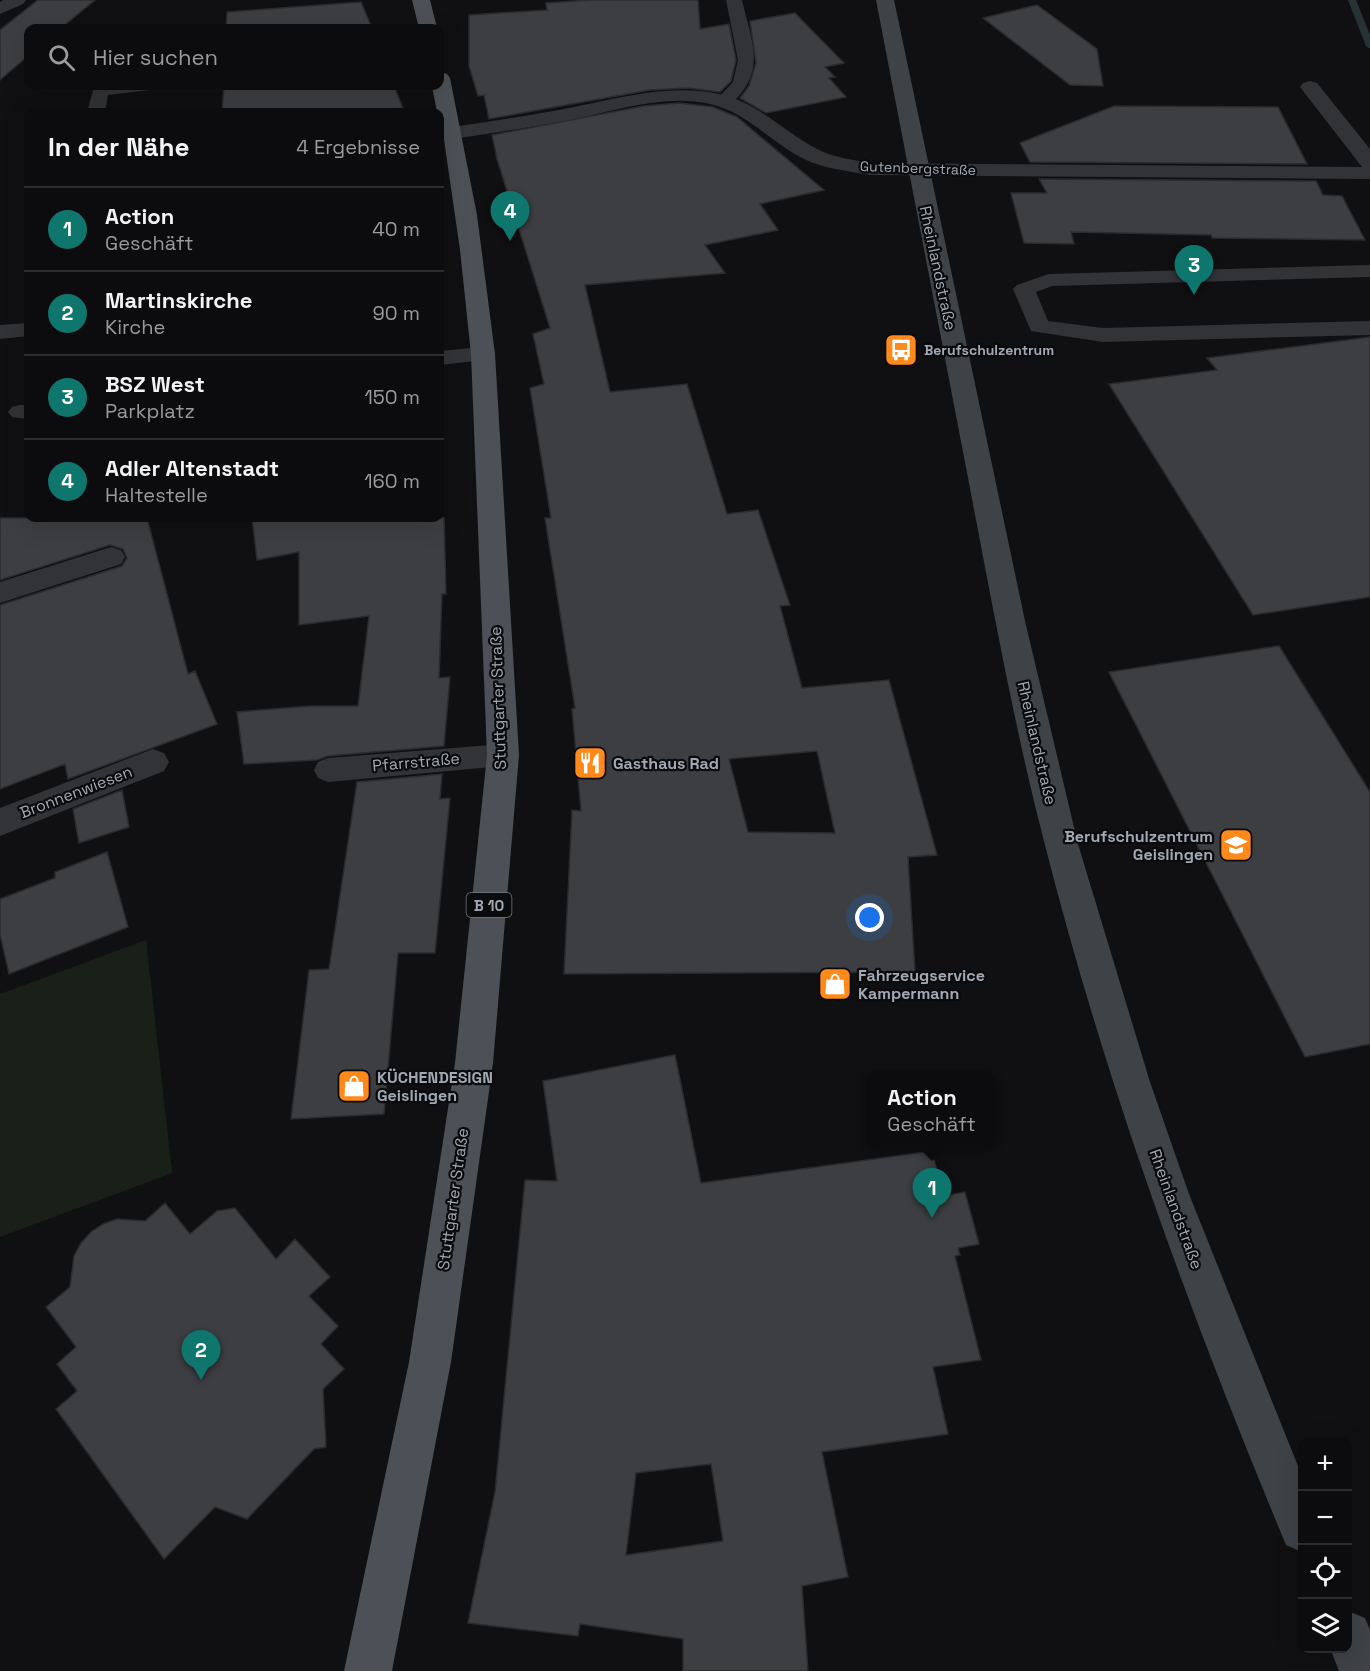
<!DOCTYPE html>
<html lang="de">
<head>
<meta charset="utf-8">
<style>
  body { margin:0; font-family:"Space Grotesk",sans-serif; background:#151517; color:#f1f3f6 }
  .controls { position:absolute; right:18px; bottom:18px; display:grid; overflow:hidden; border-radius:12px; box-shadow:0 6px 24px #0002 }
  .controls button { width:54px; height:54px; display:grid; place-items:center; padding:0; border:0; border-bottom:2px solid #2c2c2e; background:#0c0c0e; color:#f1f3f6; font:30px sans-serif }
  .you { position:absolute; left:870px; top:918px; width:21px; height:21px; margin:-15px; border:4px solid #fff; border-radius:50%; background:#1a73e8; box-shadow:0 0 0 9px #1a73e833 }
  .badge { display:grid; place-items:center; width:39px; height:39px; border-radius:50%; background:#0f766e; color:#fff; font-size:20px; font-weight:700 }
  .pin { position:absolute; translate:-50% -50px; filter:drop-shadow(0 2px 3px #0008) }
  .pin::after { content:''; position:absolute; top:32px; width:21px; height:18px; background:inherit; clip-path:polygon(0 0,100% 0,50% 100%) }
  .popup { position:absolute; left:867px; top:1071px; width:129px; height:78px; box-sizing:border-box; display:grid; place-content:center; border-radius:12px; background:#0c0c0e; filter:drop-shadow(0 2px 4px #0005); font-size:20px; white-space:nowrap; color:#9a9b9e }
  .popup b { font-size:22px; color:#f1f3f6 }
  .popup::after { content:''; position:absolute; left:50%; top:100%; margin-left:-12px; border:12px solid transparent; border-top-color:#0c0c0e }
  .list { margin:0; padding:0; list-style:none }
  h2 { display:flex; justify-content:space-between; align-items:center; height:78px; margin:0; padding:0 24px; font-size:26px }
  h2 small { font-size:20px; font-weight:400; color:#9a9b9e }
  .list li { display:grid; grid-template-columns:39px 1fr auto; gap:18px; align-items:center; box-sizing:border-box; height:84px; padding:0 24px; border-top:2px solid #2c2c2e }
  .list b { display:block; font-size:22px; white-space:nowrap }
  .list p { margin:0; font-size:20px; white-space:nowrap; color:#9a9b9e }
  .list em { font-size:20px; font-style:normal; color:#9a9b9e }
  .icon { flex:none; width:33px; height:33px; fill:none; stroke:currentColor; stroke-width:2; stroke-linecap:round; stroke-linejoin:round }
  .map { position:relative; flex:none; width:1370px; height:1671px; overflow:hidden }
  .search { position:absolute; background:#0c0c0e; box-shadow:0 6px 24px #0002; left:24px; top:24px; width:420px; height:66px; display:flex; align-items:center; gap:15px; box-sizing:border-box; padding:0 21px; border-radius:12px; color:#9a9b9e; font-size:22px }
  .panel { position:absolute; background:#0c0c0e; box-shadow:0 6px 24px #0002; left:24px; top:108px; width:420px; height:414px; border-radius:12px }
  .map>svg:first-child { display:block }
  .green { fill:#182018 }
  .lines { fill:none; stroke-linecap:round; stroke-linejoin:round }
  .stream { fill:#263236; fill-rule:evenodd }
  .building { fill:#3c3e42; stroke:#2a2b2e; stroke-width:1.5; fill-rule:evenodd }
  .service { fill:#313337; fill-rule:evenodd }
  .minor { fill:#313337; fill-rule:evenodd }
  .secondary { fill:#3f4247; fill-rule:evenodd }
  .primary { fill:#4d5056; fill-rule:evenodd }
  .labels { text-anchor:middle; dominant-baseline:central; stroke-width:4.5; stroke-linejoin:round; paint-order:stroke }
  .far-street-label { font-size:14px; fill:#a0a9b4; stroke:#0b0b0d }
  .far-poi-label { font-size:14px; font-weight:bold; fill:#a0a9b4; stroke:#0b0b0d; text-anchor:start }
  .shield { fill:#0b0b0d; stroke:#737a82; stroke-width:1.5 }
  .shield-label { font-size:15px; font-weight:bold; fill:#a0a9b4 }
  .street-label { font-size:16px; fill:#a0a9b4; stroke:#0b0b0d }
  .poi-label { font-size:16px; font-weight:bold; fill:#a0a9b4; stroke:#0b0b0d; text-anchor:start }
</style>
</head>
<body>
<div class="map">
<svg width="1370" height="1671" viewBox="0 0 1370 1671">
  <rect width="100%" height="100%" fill="#101012"/>
  <path class="green" d="M146,940L172,1173L0,1237V994Z"/>
  <g class="lines">
    <path class="stream" d="M1348,0H1356L1370,35V49L1366,46Z"/>
  </g>
  <path class="building" d="M38,0H95L61,28H28V56L0,80V30Z
    M589,0H698L700,29L729,24L736,60L731,81L720,92L688,88L650,90L489,119L484,95L478,96L469,66V15L547,10L546,3Z
    M361,2L372,28H226L227,12Z
    M1037,5L1097,49L1103,86L1070,85L983,18Z
    M795,13L844,63L825,67L835,77L829,78L846,97L766,113L740,98L749,86L756,63L750,21Z
    M224,86H394L403,108L373,112H222Z
    M679,103L713,107L737,117L824,190L760,204L778,230L705,245L725,273L585,285L610,392L687,384L727,514L758,510L790,605L780,606L802,688L889,680L937,855L908,857L915,972L564,974L572,810L581,811L572,709L575,708L545,518H551L530,388L544,384L533,334L550,328L497,159L492,135L644,106ZM817,751L835,833L748,832L729,759Z
    M1114,106L1278,107L1307,164L1030,162L1020,143Z
    M1039,179L1316,181L1323,195L1342,196L1365,240L1212,238L1211,235L1071,232L1074,244L1024,243L1011,193H1047Z
    M1370,337V597L1253,615L1109,384L1217,370L1207,358Z
    M0,518H147L188,674L195,671L217,724L68,779L65,764L0,789V605L122,566L127,558L123,549L110,545L0,580Z
    M252,518H444L446,594H442L439,678L450,677L444,746L328,756L317,760L244,764L237,712L311,706H358L369,616L299,625V552L257,560Z
    M1279,646L1370,792V1044L1305,1057L1109,672Z
    M442,774L440,799L450,798L435,953H398L384,1114L291,1119L309,970L329,969L357,782Z
    M122,790L129,827L79,843L73,809Z
    M107,852L128,927L9,974L0,935V899L55,878V872Z
    M675,1055L701,1183L932,1151L943,1196L965,1192L979,1244L958,1248L960,1255L955,1256L981,1360L933,1367L948,1434L822,1452L848,1577L802,1586L808,1671H683V1639L580,1624L578,1636L468,1623L495,1492L525,1180L557,1181L543,1081ZM711,1464L723,1541L626,1555L636,1473Z
    M165,1203L190,1234L217,1211L235,1208L276,1259L295,1239L330,1277L309,1296L338,1326L321,1344L344,1369L323,1389L326,1447L314,1449L247,1519L215,1507L164,1559L56,1409L77,1391L57,1364L76,1347L46,1307L70,1287L74,1256L81,1243L91,1232L103,1224L117,1219L145,1221Z"/>
  <g class="lines">
    <path class="service" d="M726,0H742C750,37 766,66 738,97C731,104 727,107 718,105L715,101L733,82L738,60Z
      M101,86H153L150,90L108,95L105,112H87L94,87Z
      M1370,265V277L1052,286L1036,292L1048,321L1103,328L1370,321V335L1103,342L1031,331L1013,289L1017,285L1049,274Z
      M28,323V336L0,339V325Z
      M483,347L491,349L494,354L491,359L440,365V351Z
      M20,405H28V419L12,417L8,412L12,407Z
      M503,744L513,747L517,755L513,763L503,766L328,782L318,778L314,770L318,762L328,758Z"/>
    <path class="minor" d="M3,0H26L23,4L0,14V2Z
      M1310,81L1317,83L1370,149V179L870,175C848,171 825,169 804,159C772,143 748,114 714,105C668,93 619,110 574,119C533,127 493,133 452,139L445,137L442,133L445,129L452,127C493,121 533,115 574,107C625,97 675,82 727,96C761,106 786,133 817,149C834,158 852,159 870,163L1362,167L1300,87L1303,83Z
      M111,547L121,550L125,557L121,564L0,603V582Z
      M153,749L164,753L169,762L164,771L0,836V808Z"/>
    <path class="secondary" d="M876,0H894L1025,621L1078,844L1150,1082L1189,1194L1302,1476V1552L1286,1545C1191,1317 1106,1085 1045,845C1014,726 992,603 969,483C938,322 907,161 876,0Z
      M1348,1611L1365,1618L1370,1630V1671H1339L1330,1648H1348Z"/>
    <path class="primary" d="M412,0H430L437,28H419Z
      M440,72L447,74L450,78L477,215L495,354L519,755L493,1063L451,1362L392,1671H344L409,1362L455,1063L487,755L471,354L460,250L440,112H437L432,86H440Z"/>
  </g>
  <defs>
    <symbol id="bus-square" viewBox="-11 -11 22 22"><rect x="-9" y="-9" width="18" height="18" rx="4" fill="#ff8a1b" stroke="#0b0b0d"/><path d="M-5-6H5V4H4V6H2V4H-2V6H-4V4H-5ZM-3.5-4V0h7V-4ZM-3.5 1.2v1.5H-2V1.2ZM2 1.2v1.5H3.5V1.2Z" fill="#fff"/></symbol>
    <symbol id="restaurant-square" viewBox="-11 -11 22 22"><rect x="-9" y="-9" width="18" height="18" rx="4" fill="#ff8a1b" stroke="#0b0b0d"/><path d="M-5-6h1v4h1v-4h1v4h1v-4h1v5L-1.5 .5V6h-2V.5L-5-1ZM5-6V6H3V1.5H1.5Q1.5-4 5-6Z" fill="#fff"/></symbol>
    <symbol id="school-square" viewBox="-11 -11 22 22"><rect x="-9" y="-9" width="18" height="18" rx="4" fill="#ff8a1b" stroke="#0b0b0d"/><path d="M0-5L7-2L0 1L-7-2ZM-4 1L0 2.5L4 1V4Q0 6-4 4Z" fill="#fff"/></symbol>
    <symbol id="shop-square" viewBox="-11 -11 22 22"><rect x="-9" y="-9" width="18" height="18" rx="4" fill="#ff8a1b" stroke="#0b0b0d"/><path d="M-5-2.5h2.3a2.7 3.5 0 0 1 5.4 0H5L5.5 6h-11ZM-1.5-2.5h3a1.5 2.3 0 0 0-3 0Z" fill="#fff"/></symbol>
  </defs>
  <g fill-rule="evenodd">
    <use href="#bus-square" x="882" y="331" width="38" height="38"/>
    <use href="#restaurant-square" x="571" y="744" width="38" height="38"/>
    <use href="#school-square" x="1217" y="826" width="38" height="38"/>
    <use href="#shop-square" x="816" y="965" width="38" height="38"/>
    <use href="#shop-square" x="335" y="1067" width="38" height="38"/>
  </g>
  <g class="labels">
    <g class="far-street-label">
      <text transform="translate(918 168) rotate(2)">Gutenbergstraße</text>
    </g>
    <g class="far-poi-label">
      <text x="924" y="350">Berufschulzentrum</text>
    </g>
    <rect class="shield" x="466.5" y="893" width="45" height="24" rx="4.5"/>
    <g class="shield-label">
      <text x="489" y="905">B 10</text>
    </g>
    <g class="street-label">
      <text transform="translate(938 268) rotate(78)">Rheinlandstraße</text>
      <text transform="translate(498 698) rotate(-92)">Stuttgarter Straße</text>
      <text transform="translate(1037 743) rotate(77)">Rheinlandstraße</text>
      <text transform="translate(416 762) rotate(-5)">Pfarrstraße</text>
      <text transform="translate(76 792) rotate(-21)">Bronnenwiesen</text>
      <text transform="translate(453 1199) rotate(-82)">Stuttgarter Straße</text>
      <text transform="translate(1176 1209) rotate(70)">Rheinlandstraße</text>
    </g>
    <g class="poi-label">
      <text x="613" y="763">Gasthaus Rad</text>
      <text x="1213" y="836" text-anchor="end">Berufschulzentrum<tspan x="1213" dy="18">Geislingen</tspan></text>
      <text x="858" y="975">Fahrzeugservice<tspan x="858" dy="18">Kampermann</tspan></text>
      <text x="377" y="1077">KÜCHENDESIGN<tspan x="377" dy="18">Geislingen</tspan></text>
    </g>
  </g>
</svg>
<div class="controls">
<button>+</button>
<button>−</button>
<button><svg class="icon" aria-label="locate" viewBox="0 0 24 24"><circle cx="12" cy="12" r="6"/><path d="M12 2v4M12 18v4M2 12h4M18 12h4"/></svg></button>
<button><svg class="icon" aria-label="layers" viewBox="0 0 24 24"><path d="M12 4l9 5-9 5-9-5zM3 14l9 5 9-5"/></svg></button>
</div>
<div class="you"></div>
<div class="pin badge" style="left:932px;top:1218px">1</div>
<div class="popup"><b>Action</b>Geschäft</div>
<div class="pin badge" style="left:201px;top:1380px">2</div>
<div class="pin badge" style="left:1194px;top:295px">3</div>
<div class="pin badge" style="left:510px;top:241px">4</div>
<div class="search"><svg class="icon" aria-label="search" viewBox="0 0 24 24"><circle cx="10" cy="10" r="6"/><path d="M15 15l6 6"/></svg>Hier suchen</div>
<section class="panel">
<h2>In der Nähe<small>4 Ergebnisse</small></h2>
<ul class="list">
<li><span class="badge">1</span><div><b>Action</b><p>Geschäft</p></div><em>40 m</em></li>
<li><span class="badge">2</span><div><b>Martinskirche</b><p>Kirche</p></div><em>90 m</em></li>
<li><span class="badge">3</span><div><b>BSZ West</b><p>Parkplatz</p></div><em>150 m</em></li>
<li><span class="badge">4</span><div><b>Adler Altenstadt</b><p>Haltestelle</p></div><em>160 m</em></li>
</ul>
</section>
</div>
</body>
</html>
